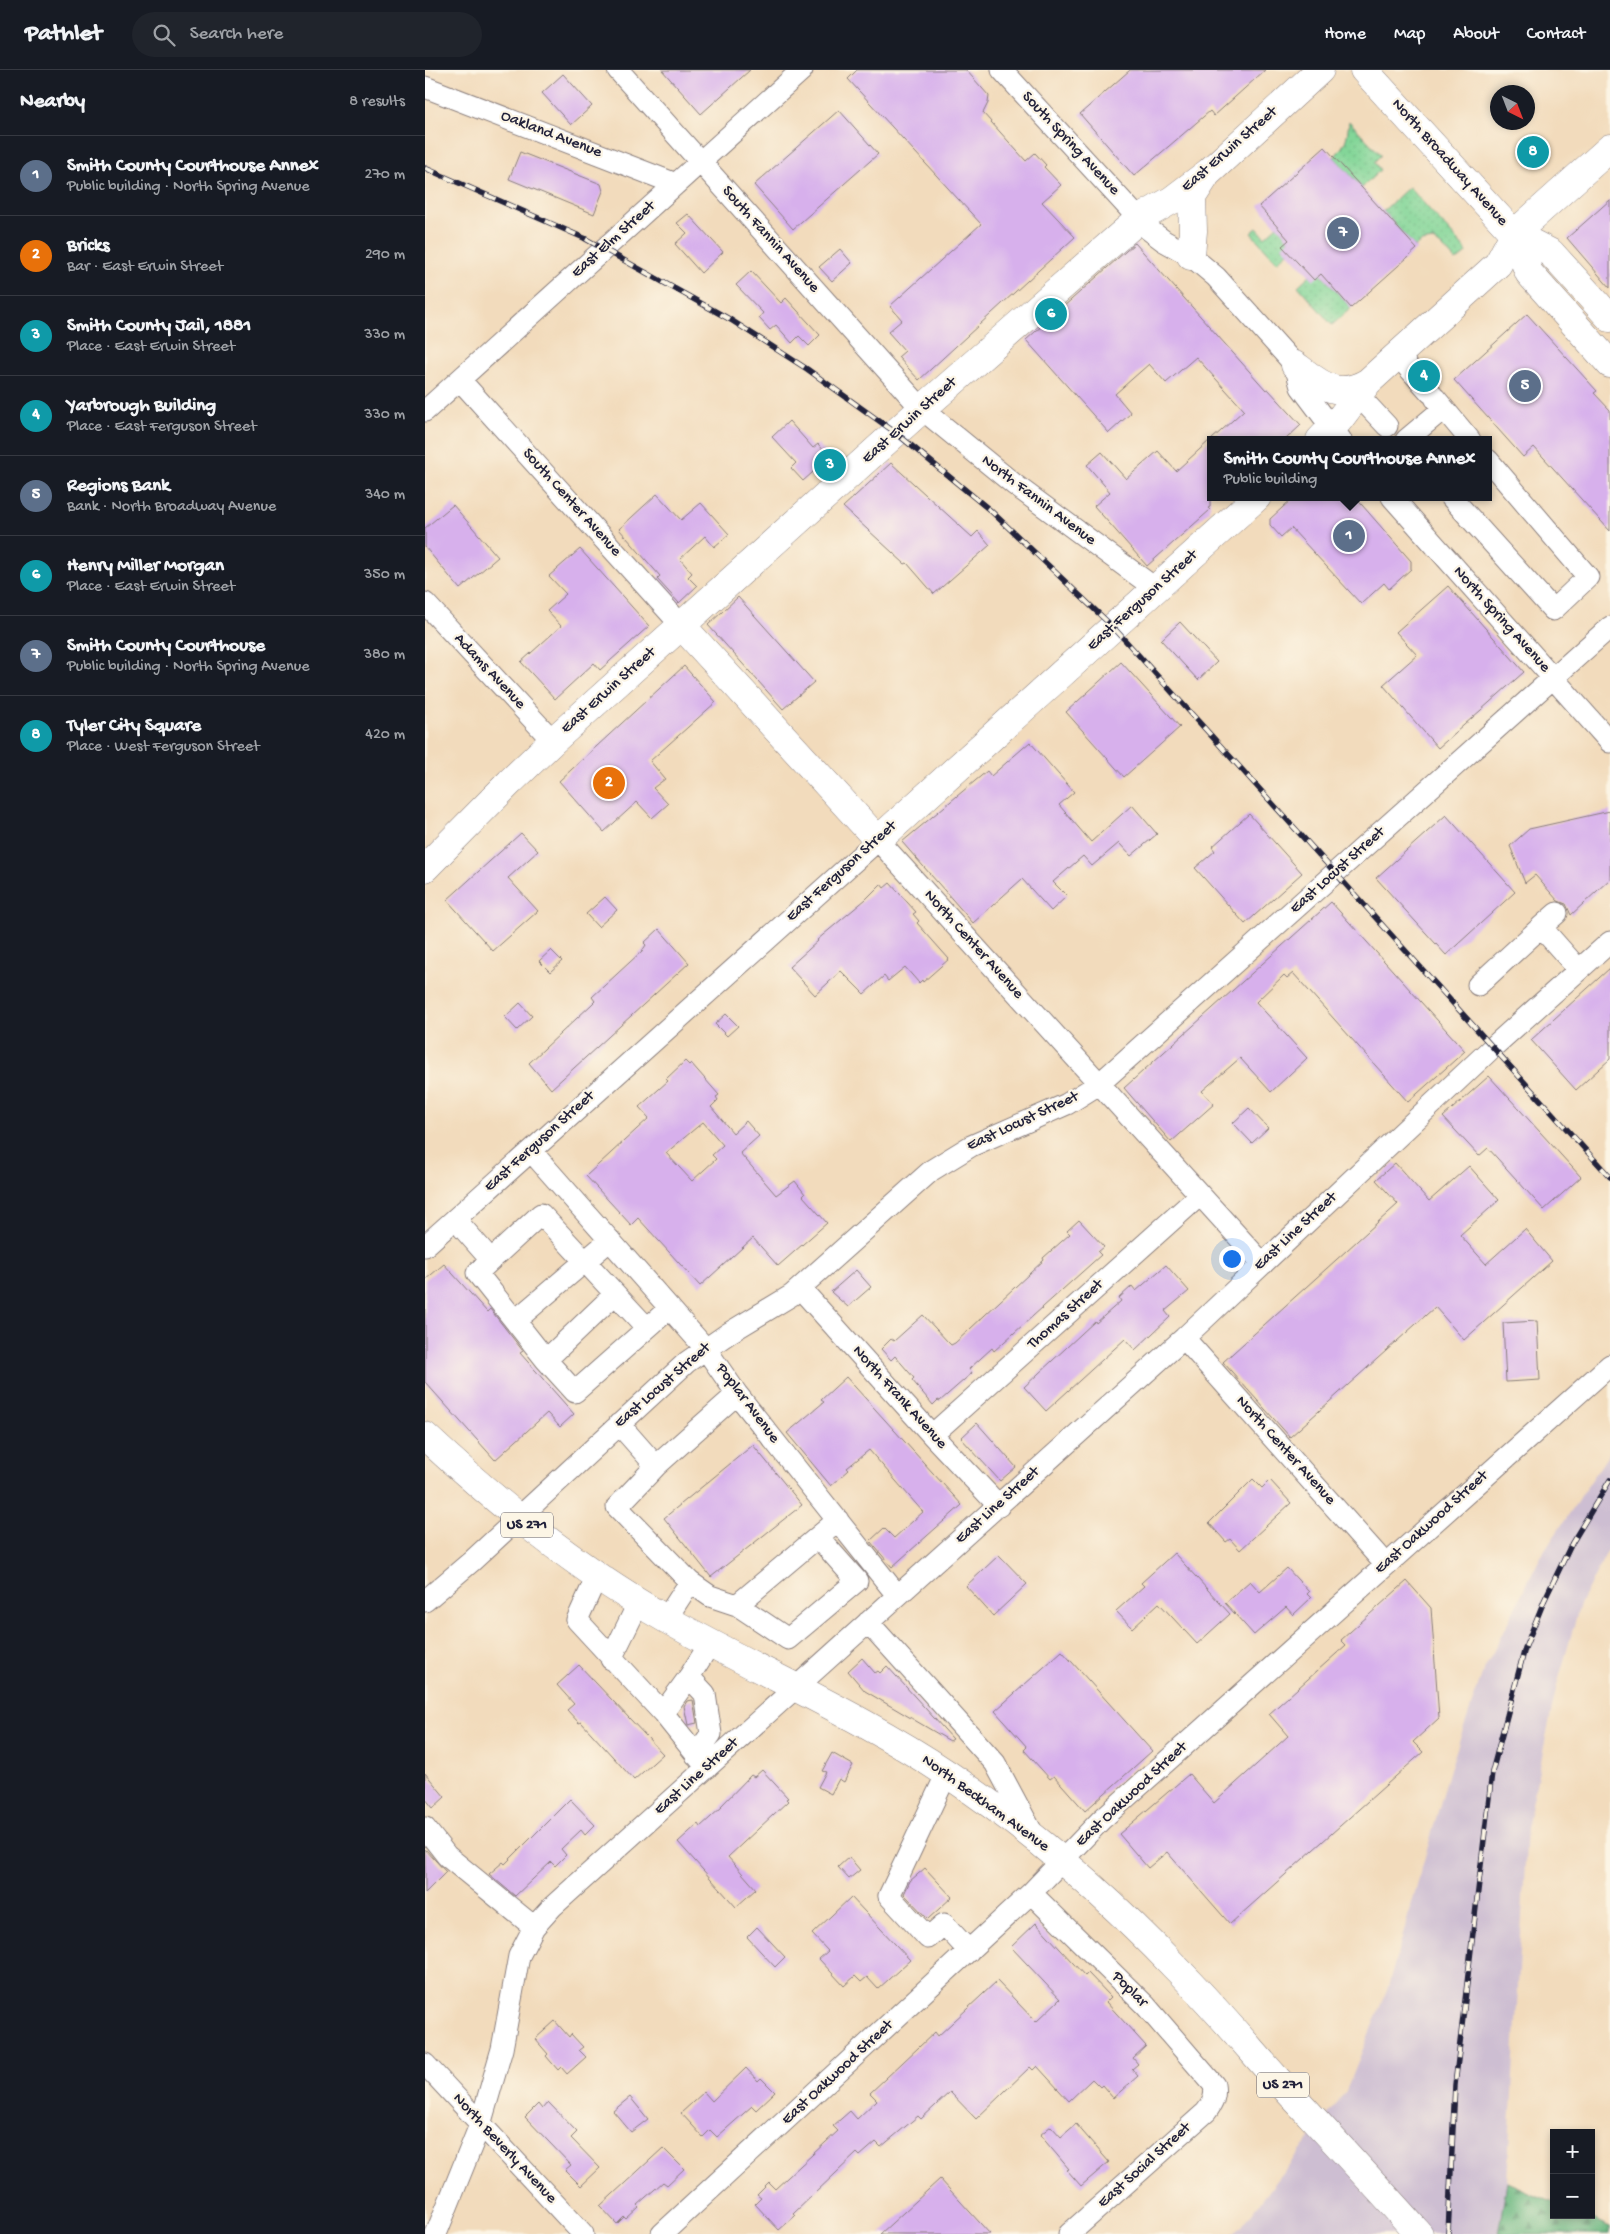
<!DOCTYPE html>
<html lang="en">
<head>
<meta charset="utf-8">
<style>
  body { margin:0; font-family:"Gochi Hand",sans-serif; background:#20242c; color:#f1f3f6 }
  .controls { position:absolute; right:15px; bottom:15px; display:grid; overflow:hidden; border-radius:0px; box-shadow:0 2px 8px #0003 }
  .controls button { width:45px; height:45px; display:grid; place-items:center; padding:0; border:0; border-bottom:1px solid #363941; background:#171b24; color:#f1f3f6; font:25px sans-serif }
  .compass { position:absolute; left:1065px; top:15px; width:45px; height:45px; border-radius:50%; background:#171b24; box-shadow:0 2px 8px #0003; rotate:138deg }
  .you { position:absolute; left:806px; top:1188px; width:18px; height:18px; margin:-12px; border:4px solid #fff; border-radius:50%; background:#1a73e8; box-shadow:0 0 0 8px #1a73e833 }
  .badge { display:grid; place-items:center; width:32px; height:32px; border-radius:50%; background:#db2777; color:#fff; font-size:16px; font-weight:700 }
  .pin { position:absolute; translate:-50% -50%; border:2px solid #fff; box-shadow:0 1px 5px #0006 }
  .popup { position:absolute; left:782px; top:366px; width:285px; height:65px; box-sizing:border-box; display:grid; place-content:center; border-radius:0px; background:#171b24; filter:drop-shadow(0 1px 4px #0005); font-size:16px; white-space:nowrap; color:#9ea1a6 }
  .popup b { font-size:19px; color:#f1f3f6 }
  .popup::after { content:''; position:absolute; left:50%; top:100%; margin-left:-10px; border:10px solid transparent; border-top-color:#171b24 }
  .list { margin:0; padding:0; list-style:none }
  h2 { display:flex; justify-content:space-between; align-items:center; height:65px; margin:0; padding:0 20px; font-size:21px }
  h2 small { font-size:16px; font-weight:400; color:#9ea1a6 }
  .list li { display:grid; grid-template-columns:32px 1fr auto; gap:15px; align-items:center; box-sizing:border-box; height:80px; padding:0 20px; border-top:1px solid #363941 }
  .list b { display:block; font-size:19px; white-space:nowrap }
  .list p { margin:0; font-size:16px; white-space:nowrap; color:#9ea1a6 }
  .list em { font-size:16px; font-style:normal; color:#9ea1a6 }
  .icon { flex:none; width:28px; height:28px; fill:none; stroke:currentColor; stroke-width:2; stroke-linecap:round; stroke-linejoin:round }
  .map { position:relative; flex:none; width:1185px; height:2164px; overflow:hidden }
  header { display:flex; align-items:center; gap:30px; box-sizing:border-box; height:70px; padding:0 25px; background:#171b24; border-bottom:1px solid #363941 }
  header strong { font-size:24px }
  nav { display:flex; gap:28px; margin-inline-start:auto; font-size:18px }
  .search { width:350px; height:45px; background:#20242c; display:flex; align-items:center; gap:12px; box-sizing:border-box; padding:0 18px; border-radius:28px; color:#9ea1a6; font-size:19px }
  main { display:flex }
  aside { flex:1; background:#171b24 }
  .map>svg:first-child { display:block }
  .industrial { fill:#cdbed2 }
  .grass { fill:url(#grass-dots); stroke:#527c6a }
  .forest { fill:url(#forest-firs); stroke:#466c5e }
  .building { fill:#d7b0ec; fill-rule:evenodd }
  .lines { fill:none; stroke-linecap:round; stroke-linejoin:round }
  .minor-casing { stroke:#8a7e7c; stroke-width:23 }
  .major-casing { stroke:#8a7e7c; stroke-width:29 }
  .minor { stroke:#fff; stroke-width:21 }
  .major { stroke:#fff; stroke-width:28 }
  .rail-casing { stroke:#22223b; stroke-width:5.5 }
  .rail { stroke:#fcf5e5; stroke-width:4; stroke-dasharray:11; stroke-linecap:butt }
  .labels { text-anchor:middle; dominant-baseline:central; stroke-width:4.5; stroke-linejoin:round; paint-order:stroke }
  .shield { fill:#fcf5e5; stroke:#63616e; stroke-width:1 }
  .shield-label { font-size:15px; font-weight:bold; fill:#22223b }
  .street-label { font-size:16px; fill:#22223b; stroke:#fcf5e5 }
</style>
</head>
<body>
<header>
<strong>Pathlet</strong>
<div class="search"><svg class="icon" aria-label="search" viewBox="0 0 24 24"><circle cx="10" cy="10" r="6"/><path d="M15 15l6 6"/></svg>Search here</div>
<nav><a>Home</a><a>Map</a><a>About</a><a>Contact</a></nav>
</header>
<main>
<aside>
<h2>Nearby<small>8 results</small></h2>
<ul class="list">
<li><span class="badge" style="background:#5c6f8a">1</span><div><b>Smith County Courthouse Annex</b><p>Public building · North Spring Avenue</p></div><em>270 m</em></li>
<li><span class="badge" style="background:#e8710a">2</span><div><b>Bricks</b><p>Bar · East Erwin Street</p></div><em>290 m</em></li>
<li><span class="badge" style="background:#0f9aa8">3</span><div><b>Smith County Jail, 1881</b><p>Place · East Erwin Street</p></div><em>330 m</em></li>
<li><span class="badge" style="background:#0f9aa8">4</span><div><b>Yarbrough Building</b><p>Place · East Ferguson Street</p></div><em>330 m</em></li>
<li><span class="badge" style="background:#5c6f8a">5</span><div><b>Regions Bank</b><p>Bank · North Broadway Avenue</p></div><em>340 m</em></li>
<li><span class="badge" style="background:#0f9aa8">6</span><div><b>Henry Miller Morgan</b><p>Place · East Erwin Street</p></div><em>350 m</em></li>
<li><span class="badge" style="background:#5c6f8a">7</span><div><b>Smith County Courthouse</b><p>Public building · North Spring Avenue</p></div><em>380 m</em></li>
<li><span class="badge" style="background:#0f9aa8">8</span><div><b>Tyler City Square</b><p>Place · West Ferguson Street</p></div><em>420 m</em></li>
</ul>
</aside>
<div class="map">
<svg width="1185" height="2164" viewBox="0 0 1185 2164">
  <defs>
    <pattern id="grass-dots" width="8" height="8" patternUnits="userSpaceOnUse" patternTransform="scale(1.25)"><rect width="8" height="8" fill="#83d698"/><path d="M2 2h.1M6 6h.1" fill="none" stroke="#71b784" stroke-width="1.8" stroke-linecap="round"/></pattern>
    <pattern id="forest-firs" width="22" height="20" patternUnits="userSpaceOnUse" patternTransform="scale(1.25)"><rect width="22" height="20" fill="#6ab780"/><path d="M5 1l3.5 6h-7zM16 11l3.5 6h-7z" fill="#57946a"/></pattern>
  </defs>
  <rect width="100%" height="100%" fill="#fcf5e5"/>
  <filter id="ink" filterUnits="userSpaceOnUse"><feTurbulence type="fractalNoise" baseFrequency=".02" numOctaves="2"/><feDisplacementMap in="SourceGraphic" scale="10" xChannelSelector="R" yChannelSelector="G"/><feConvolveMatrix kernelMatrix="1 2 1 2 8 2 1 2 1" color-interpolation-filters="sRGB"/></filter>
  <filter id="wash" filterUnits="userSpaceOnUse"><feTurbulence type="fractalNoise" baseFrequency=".0096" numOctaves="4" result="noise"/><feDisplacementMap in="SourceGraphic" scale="20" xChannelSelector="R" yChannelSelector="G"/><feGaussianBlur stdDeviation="1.12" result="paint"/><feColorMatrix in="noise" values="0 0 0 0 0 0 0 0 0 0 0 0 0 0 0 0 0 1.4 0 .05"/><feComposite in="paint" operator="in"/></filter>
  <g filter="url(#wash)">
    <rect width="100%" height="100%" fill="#f2dbbc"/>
    <path class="industrial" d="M1185,1382V1476L1155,1534L1131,1619L1102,1758L1082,2112L1073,2164H807L817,2156L921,2021L963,1917L1025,1699L1057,1604L1115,1488Z"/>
    <path class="grass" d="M924,51L956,85L949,92L955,100L937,118L909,87C922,73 922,68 924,51Z
      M984,117L1041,180V183L1031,191L1019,178L1008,170L996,172L990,177L958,141Z
      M852,156L864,170L863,182L852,192L826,163L832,158L840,167Z
      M896,204L926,238L907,255L873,216L885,205Z"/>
    <path class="forest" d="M1082,2112L1129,2133V2145H1158L1185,2157V2164H1073Z"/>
    <g id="blocks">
      <path class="building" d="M237,0H325L276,44Z
        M432,0H541L564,26L563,33L558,43L601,91L610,83L621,95L619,97L636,115L617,132L650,167L494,310L473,287L480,281L463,262L477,250L465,236L556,154L423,9Z
        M705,0H840L789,46L785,41L709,106L655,44Z
        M138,4L167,36L146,55L117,23Z
        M414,40L453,84L368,159L329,115Z
        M900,77L992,179L926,238L896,204L889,210L857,176L864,170L834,136Z
        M95,82L176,114L178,121L169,144L84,109Z
        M1185,130V218L1142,168Z
        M263,144L298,182L276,203L250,174L262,163L252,153Z
        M710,173L841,320L843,319L876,355L860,370H786L819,340L771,287L741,313L724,294L690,324L706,343L684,363L601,270Z
        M415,179L427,193L407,211L394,197Z
        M326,201L356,233L361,228L395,265L384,276L374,266L367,273L351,255L345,260L334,248L338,243L311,215Z
        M1102,244L1172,321L1169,323L1185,340V461L1109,377L1098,387L1029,310Z
        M364,351L388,378L393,374L405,387L378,411L366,398L371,393L347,367Z
        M785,370V437L783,438L785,440L722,496L669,436L685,422L662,395L677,382L701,409L733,381L751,401Z
        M466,393L547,467L553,461L565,475L509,524L482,493L480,494L418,437Z
        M232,424L256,450L276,433L304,464L289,477L280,466L255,489L267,503L263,507L272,516L254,533L232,509L235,506L194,459Z
        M869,427H930L986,491V499L964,519L959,513L936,534L866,458L856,467L845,455V449Z
        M28,435L73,487L35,519L0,477V458Z
        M155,479L224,556L175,600L169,593L130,629L96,592L136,556L122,541L141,524L124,506Z
        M1023,516L1099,602L1013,678L958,615L992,585L971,562Z
        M313,527L389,612L358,639L283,555Z
        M755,552L792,592L773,610L736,570Z
        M696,592L755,657L699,707L641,642Z
        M259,596L291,632L225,691L240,709L228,718L243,734L227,748L212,732L179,762L134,711Z
        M605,672L649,722L634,735L666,772L707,735L732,764L706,786L694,773L667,796L658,786L628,812L642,826L626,841L597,809L548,853L477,772L562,701L566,706Z
        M1185,741V809L1146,845L1141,834L1133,831L1110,805L1100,813L1085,776L1104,759Z
        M824,744L877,803L820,854L770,798L790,781L787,777Z
        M1021,745L1090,822L1021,885L951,808Z
        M96,763L113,781L83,808L113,841L68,881L22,830Z
        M465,813L491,842L488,844L494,851L492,853L524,889L498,912L497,910L494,913L480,897L463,911L459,906L439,924L416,901L390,925L364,897L393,871L392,870L441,829L456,814L459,818Z
        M180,827L192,840L173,857L161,844Z
        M906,832L1040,981L983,1032L868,903L862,908L859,905L831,932L882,988L846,1022L815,988L777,1021L789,1034L746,1072L699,1018Z
        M234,859L264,893L126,1019L104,993L167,934L170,931L167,927L217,881L221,875L219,873Z
        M126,880L137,891L125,902L114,891Z
        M1185,898V989L1151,1020L1106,970Z
        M95,933L107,946L92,960L80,947Z
        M301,944L313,956L302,966L290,954Z
        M260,991L264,995L266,993L294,1025L291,1027L293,1030L286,1037L308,1063L321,1051L334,1066L315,1083L351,1125L370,1111L380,1124L378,1126L402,1153L353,1196L328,1168L275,1216L213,1148L206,1155L161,1106L224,1048L214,1037L243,1011L241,1009ZM278,1052L298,1075L287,1085L291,1089L267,1111L241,1083Z
        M1064,1006L1156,1107L1119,1140L1063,1078L1054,1086L1018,1047Z
        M824,1038L843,1058L827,1073L808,1053Z
        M970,1093L1004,1131L1044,1096L1074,1130L1035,1165L1061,1194L1100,1159L1127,1191L1039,1270L1010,1237L865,1367L798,1292L973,1134L951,1110Z
        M654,1150L679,1177L673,1182L676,1185L569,1281L567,1278L544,1299L547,1303L515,1331L513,1330L508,1335L487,1310L489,1308L470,1286L466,1290L456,1279L466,1269L469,1271L498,1245L523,1272L526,1275L530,1273L619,1190L618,1188L645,1164L642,1161Z
        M19,1194L62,1242L65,1239L98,1281L95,1283L149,1344L135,1357L122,1343L70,1390L0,1312V1210Z
        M741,1195L764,1221L740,1241L745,1247L710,1280L700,1269L621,1341L599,1317L670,1251L671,1253L696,1231L694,1228L707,1216L711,1221Z
        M431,1200L446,1217L423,1237L406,1222Z
        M1112,1251L1115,1310L1081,1312L1078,1253Z
        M421,1307L537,1435L467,1497L445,1471L459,1458L469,1468L498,1442L444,1380L422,1398L424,1400L406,1416L362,1363L399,1332L396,1330Z
        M552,1353L591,1397L575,1411L536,1368Z
        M328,1375L377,1435L286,1507L239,1448Z
        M828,1409L837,1418L845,1410L866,1433L815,1480L805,1469L801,1472L784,1453Z
        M749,1483L805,1544L772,1574L734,1533L707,1558L691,1541L719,1516L716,1513Z
        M574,1485L602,1514L568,1546L541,1516Z
        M862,1498L884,1522L882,1524L886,1528L868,1545L861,1537L829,1565L800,1533L825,1511L835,1522Z
        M982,1511L1006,1538L1014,1648L988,1672L998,1682L805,1854L742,1782L723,1798L694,1764L764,1704L789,1733L863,1666L844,1644L921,1575L916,1570Z
        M637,1581L727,1681L660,1741L629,1706L625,1709L599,1680L602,1677L570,1641Z
        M437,1588L450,1603L453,1601L455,1603L462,1596L528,1669L525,1671L440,1621L423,1601Z
        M154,1595L238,1684L209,1710L156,1652L154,1653L142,1640L149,1634L132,1615Z
        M268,1630L272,1653L263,1655L259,1636L262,1631Z
        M407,1683L428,1695L419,1712L414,1709L406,1724L393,1717L401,1702L397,1701Z
        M337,1700L363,1728L361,1729L363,1731L303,1787L331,1819L311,1837L253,1772L273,1754L275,1757L297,1737L296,1736L326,1705L329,1707Z
        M0,1703L20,1727L8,1738L0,1728Z
        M145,1729L170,1755L160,1765L156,1760L136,1779L141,1785L130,1796L126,1792L90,1826L64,1804L78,1792L80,1794Z
        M0,1779L21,1802L0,1823Z
        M424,1787L435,1800L424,1809L413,1797Z
        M500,1798L527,1827L503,1849L479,1824L485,1811Z
        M426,1827L485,1890L453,1919L442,1907L436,1912L430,1906L419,1916L394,1889L403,1881L387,1864Z
        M611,1853L660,1906L663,1903L686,1927L681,1932L721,1976L708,1988L713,1994L707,1999L713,2006L688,2028L677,2015L675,2017L667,2009L644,2031L612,1996L608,2000L605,1997L551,2049L525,2022L496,2049L493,2046L456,2077L451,2072L435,2086L432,2083L368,2144L370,2146L354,2160L330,2134L336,2128L332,2125L344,2113L350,2119L413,2061L408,2056L425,2041L432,2049L452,2030L445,2023L510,1962L513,1966L572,1911L611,1952L635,1929L586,1877Z
        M332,1857L360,1887L350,1897L322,1867Z
        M130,1951L144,1967L146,1964L158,1977L154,1980L161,1987L142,2004L136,1997L133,2000L121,1986L123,1984L110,1969Z
        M321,1998L333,2011L336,2008L350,2022L331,2040L327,2036L292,2067L285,2060L278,2067L256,2043L279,2022L287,2031Z
        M205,2027L223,2049L206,2062L188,2041Z
        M123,2032L152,2062L146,2068L175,2098L156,2116L140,2100L146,2095L100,2047L113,2034L117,2039Z
        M651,2054L684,2092L656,2116L642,2100L644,2099L615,2065L626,2056L636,2067Z
        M238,2078L259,2099L242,2115L238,2112L212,2135L214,2137L201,2149L199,2147L192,2154L175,2136Z
        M515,2109L565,2164H455Z"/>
    </g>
  </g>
  <g filter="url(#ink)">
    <use href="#blocks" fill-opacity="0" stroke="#8a7e7c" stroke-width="1"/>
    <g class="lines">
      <defs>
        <path id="minor" d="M193,0L497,339L590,415L731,519
          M577,0L723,159L739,171L766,186L791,207L870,295L876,317L916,370
          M0,17L251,114
          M972,285L1006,323
          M35,310L257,556
          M932,324L962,356
          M1010,328L1045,370
          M0,341L377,0
          M981,370L1018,339
          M967,427L1185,672
          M1026,427L1128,540L1163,507L1063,390
          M0,533L128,671
          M1116,857L1132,843
          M1053,915L1116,857L1154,900
          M106,1081L280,1278L312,1324L472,1525
          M30,1149L66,1190
          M0,1176L453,770L838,1194
          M375,1218L507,1365L574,1436
          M90,1251L185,1170
          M222,1258L116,1144L52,1203L121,1290L150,1322L245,1238
          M759,1268L961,1495
          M121,1290L190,1224
          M312,1324L231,1396L192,1437L265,1512L285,1526L312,1535
          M194,1354L231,1396
          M507,1365L775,1125
          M393,1467L432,1511L363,1569L312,1535L413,1450
          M172,1506L152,1550L238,1643L282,1698
          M0,1531L47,1491L262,1292L304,1263L367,1225L507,1100L546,1076L642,1034L674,1014L1185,557
          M241,1549L265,1512
          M443,1552L570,1693L608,1764
          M186,1589L214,1532
          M264,1607L280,1624L286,1664L271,1685
          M238,1643L264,1607L286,1572
          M522,1703L464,1826L503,1868L519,1854L544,1881
          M0,1758L22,1786L109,1857
          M606,1823L721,1936L789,2015C791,2026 788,2033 781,2042L644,2164
          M0,1994L158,2164
          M11,2164L55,2055L77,1979L94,1886L109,1857L127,1837L759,1268L1068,977L1185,872
          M237,2164L606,1823L676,1750L1185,1295"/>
        <path id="major" d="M939,0L1089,164L1104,203L1185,294
          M1089,164L1126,183L1185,248
          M766,186L768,161L767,127L780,107
          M870,295C896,315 912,330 943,312
          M895,370L914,350L943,312L1073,194L1089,164L1185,78
          M257,556L453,770L832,427
          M0,798L85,712L128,671L497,339L714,149L747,130L784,102L895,0
          M0,1366C74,1435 153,1499 241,1549C335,1602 435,1645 524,1705C606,1760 682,1826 750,1897C785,1932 817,1970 850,2007C898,2059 947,2111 994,2164"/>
      </defs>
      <use href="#minor" class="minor-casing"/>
      <use href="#major" class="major-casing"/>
      <use href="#minor" class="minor"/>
      <use href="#major" class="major"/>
      <defs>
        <path id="rail" d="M0,98L159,168L306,250L382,299L471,363L566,441L689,558L1185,1107
          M1023,2164L1030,2015L1067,1702L1100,1578L1119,1531L1147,1473L1185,1410"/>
      </defs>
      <use href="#rail" class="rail-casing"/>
      <use href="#rail" class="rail"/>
    </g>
  </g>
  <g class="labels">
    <g class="shield">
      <rect x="76" y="1442.5" width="52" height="25" rx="4"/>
      <rect x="832" y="2002.5" width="52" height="25" rx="4"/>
    </g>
    <g class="shield-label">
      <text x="102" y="1455">US 271</text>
      <text x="858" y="2015">US 271</text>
    </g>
    <g class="street-label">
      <text transform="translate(126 65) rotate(21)">Oakland Avenue</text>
      <text transform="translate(645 74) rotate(47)">South Spring Avenue</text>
      <text transform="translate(805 80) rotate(-41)">East Erwin Street</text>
      <text transform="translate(1024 93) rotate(48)">North Broadway Avenue</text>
      <text transform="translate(189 170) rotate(-42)">East Elm Street</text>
      <text transform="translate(345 170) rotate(48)">South Fannin Avenue</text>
      <text transform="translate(485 351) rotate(-42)">East Erwin Street</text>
      <text transform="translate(613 431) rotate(37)">North Fannin Avenue</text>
      <text transform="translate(146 433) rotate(48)">South Center Avenue</text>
      <text transform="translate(718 531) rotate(-42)">East Ferguson Street</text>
      <text transform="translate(1076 550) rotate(48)">North Spring Avenue</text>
      <text transform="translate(64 602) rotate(47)">Adams Avenue</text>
      <text transform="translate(184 621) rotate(-42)">East Erwin Street</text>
      <text transform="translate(913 801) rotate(-42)">East Locust Street</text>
      <text transform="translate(417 802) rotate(-42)">East Ferguson Street</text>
      <text transform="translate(548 875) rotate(48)">North Center Avenue</text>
      <text transform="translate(598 1052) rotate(-25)">East Locust Street</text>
      <text transform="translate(115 1072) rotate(-42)">East Ferguson Street</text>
      <text transform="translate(871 1162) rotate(-43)">East Line Street</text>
      <text transform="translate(641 1245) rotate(-42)">Thomas Street</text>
      <text transform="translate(238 1316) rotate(-41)">East Locust Street</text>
      <text transform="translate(474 1328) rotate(48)">North Frank Avenue</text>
      <text transform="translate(322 1334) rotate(53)">Poplar Avenue</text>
      <text transform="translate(860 1381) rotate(48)">North Center Avenue</text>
      <text transform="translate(573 1436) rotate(-42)">East Line Street</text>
      <text transform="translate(1007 1453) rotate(-42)">East Oakwood Street</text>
      <text transform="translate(272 1707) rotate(-42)">East Line Street</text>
      <text transform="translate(707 1725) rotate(-43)">East Oakwood Street</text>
      <text transform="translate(560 1734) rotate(36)">North Beckham Avenue</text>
      <text transform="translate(704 1920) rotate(45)">Poplar</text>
      <text transform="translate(413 2003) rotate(-43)">East Oakwood Street</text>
      <text transform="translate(79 2079) rotate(47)">North Beverly Avenue</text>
      <text transform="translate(720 2096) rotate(-42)">East Social Street</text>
    </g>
  </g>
</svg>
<div class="controls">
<button>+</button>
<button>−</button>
</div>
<svg class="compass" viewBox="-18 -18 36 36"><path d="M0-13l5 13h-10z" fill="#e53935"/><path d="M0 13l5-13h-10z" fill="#9ea1a6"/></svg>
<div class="you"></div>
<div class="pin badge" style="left:924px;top:466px;background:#5c6f8a">1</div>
<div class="popup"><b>Smith County Courthouse Annex</b>Public building</div>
<div class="pin badge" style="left:184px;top:713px;background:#e8710a">2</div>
<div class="pin badge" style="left:405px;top:395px;background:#0f9aa8">3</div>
<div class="pin badge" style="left:999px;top:306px;background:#0f9aa8">4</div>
<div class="pin badge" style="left:1100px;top:316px;background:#5c6f8a">5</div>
<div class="pin badge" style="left:626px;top:244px;background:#0f9aa8">6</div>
<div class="pin badge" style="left:918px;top:163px;background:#5c6f8a">7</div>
<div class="pin badge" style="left:1108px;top:82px;background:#0f9aa8">8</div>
</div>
</main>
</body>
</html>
